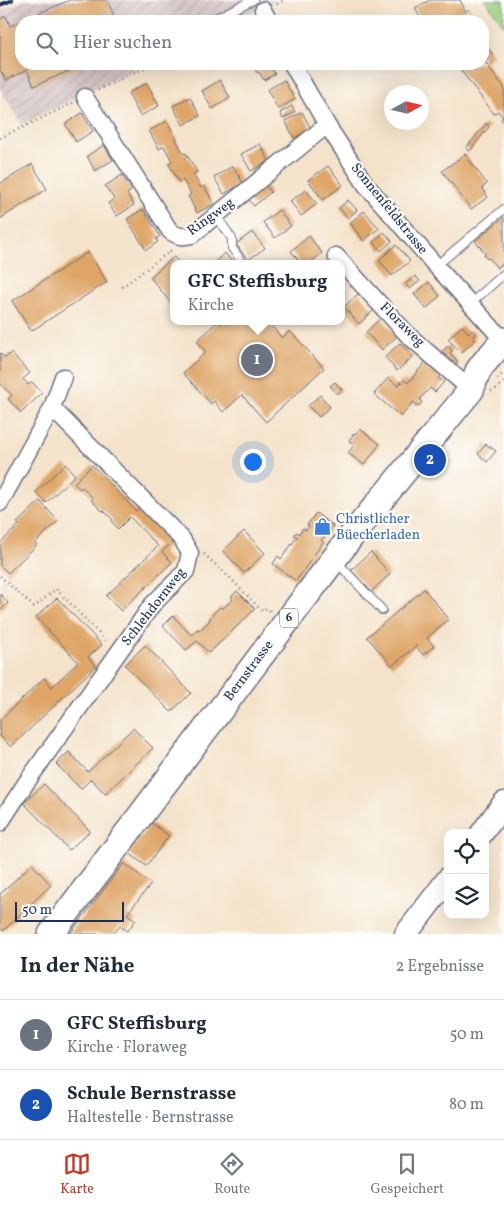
<!DOCTYPE html>
<html lang="de">
<head>
<meta charset="utf-8">
<style>
  body { margin:0; font-family:Vollkorn,serif; background:#f6f6f7; color:#1f2937 }
  .controls { position:absolute; right:15px; bottom:15px; display:grid; overflow:hidden; border-radius:10px; box-shadow:0 5px 20px #0002 }
  .controls button { width:45px; height:45px; display:grid; place-items:center; padding:0; border:0; border-bottom:1px solid #e0e1e3; background:#fff; color:#1f2937; font:25px sans-serif }
  .compass { position:absolute; left:384px; top:85px; width:45px; height:45px; border-radius:50%; background:#fff; box-shadow:0 5px 20px #0002; rotate:82deg }
  .scale { position:absolute; left:15px; bottom:12px; width:109px; box-sizing:border-box; padding-left:5px; border:2px solid #1b2f5e; border-top:0; font-size:14px; line-height:18px; white-space:nowrap; color:#1b2f5e; -webkit-text-stroke:4px #fdfcf7; paint-order:stroke }
  .you { position:absolute; left:252px; top:461px; width:18px; height:18px; margin:-12px; border:4px solid #fff; border-radius:50%; background:#1a73e8; box-shadow:0 0 0 8px #1a73e833 }
  .badge { display:grid; place-items:center; width:32px; height:32px; border-radius:50%; background:#c8321e; color:#fff; font-size:16px; font-weight:700 }
  .pin { position:absolute; translate:-50% -50%; border:2px solid #fff; box-shadow:0 1px 5px #0006 }
  .popup { position:absolute; left:170px; top:260px; width:175px; height:65px; box-sizing:border-box; display:grid; place-content:center; border-radius:10px; background:#fff; filter:drop-shadow(0 1px 4px #0005); font-size:16px; white-space:nowrap; color:#747a83 }
  .popup b { font-size:19px; color:#1f2937 }
  .popup::after { content:''; position:absolute; left:50%; top:100%; margin-left:-10px; border:10px solid transparent; border-top-color:#fff }
  .list { margin:0; padding:0; list-style:none }
  h2 { display:flex; justify-content:space-between; align-items:center; height:65px; margin:0; padding:0 20px; font-size:21px }
  h2 small { font-size:16px; font-weight:400; color:#747a83 }
  .list li { display:grid; grid-template-columns:32px 1fr auto; gap:15px; align-items:center; box-sizing:border-box; height:70px; padding:0 20px; border-top:1px solid #e0e1e3 }
  .list b { display:block; font-size:19px; white-space:nowrap }
  .list p { margin:0; font-size:16px; white-space:nowrap; color:#747a83 }
  .list em { font-size:16px; font-style:normal; color:#747a83 }
  .icon { flex:none; width:28px; height:28px; fill:none; stroke:currentColor; stroke-width:2; stroke-linecap:round; stroke-linejoin:round }
  .map { position:relative; flex:none; width:504px; height:934px; overflow:hidden }
  .search { position:absolute; background:#fff; box-shadow:0 5px 20px #0002; left:15px; right:15px; top:15px; height:55px; display:flex; align-items:center; gap:12px; box-sizing:border-box; padding:0 18px; border-radius:20px; color:#747a83; font-size:19px }
  .sheet { height:205px; background:#fff }
  nav { display:flex; justify-content:space-around; align-items:center; box-sizing:border-box; height:70px; border-top:1px solid #e0e1e3; background:#fff; font-size:14px; color:#747a83 }
  nav a { display:grid; justify-items:center; gap:2px }
  nav .on { color:#c8321e }
  .map>svg:first-child { display:block }
  .industrial { fill:url(#industrial-furrows) }
  .green { fill:#9cd182; stroke:#5c8070 }
  .building { fill:#dea566 }
  .lines { fill:none; stroke-linecap:round; stroke-linejoin:round }
  .service-casing { stroke:#676e84; stroke-width:10 }
  .minor-casing { stroke:#676e84; stroke-width:19 }
  .secondary-casing { stroke:#676e84; stroke-width:25 }
  .primary-casing { stroke:#676e84; stroke-width:28 }
  .path { stroke:#676e84; stroke-width:2.5; stroke-dasharray:1 4; stroke-linecap:butt }
  .service { stroke:#fff; stroke-width:8 }
  .minor { stroke:#fff; stroke-width:16 }
  .secondary { stroke:#fff; stroke-width:22 }
  .primary { stroke:#fff; stroke-width:25 }
  .rail { stroke:#1b2f5e; stroke-width:4 }
  .labels { text-anchor:middle; dominant-baseline:central; stroke-width:4.5; stroke-linejoin:round; paint-order:stroke }
  .shield { fill:#fdfcf7; stroke:#5f6c8c; stroke-width:1 }
  .shield-label { font-size:12px; font-weight:bold; fill:#1b2f5e }
  .street-label { font-size:14px; fill:#1b2f5e; stroke:#fdfcf7 }
  .shop-label { font-size:14px; fill:#366cbe; stroke:#fdfcf7; text-anchor:start }
</style>
</head>
<body>
<div class="map">
<svg width="504" height="934" viewBox="0 0 504 934">
  <defs>
    <pattern id="industrial-furrows" width="10" height="10" patternUnits="userSpaceOnUse" patternTransform="scale(1.25)"><rect width="10" height="10" fill="#d1bfbf"/><path d="M-1 1l2-2M0 10L10 0M9 11l2-2" fill="none" stroke="#b3a4a7"/></pattern>
  </defs>
  <rect width="100%" height="100%" fill="#fdfcf7"/>
  <filter id="ink" filterUnits="userSpaceOnUse"><feTurbulence type="fractalNoise" baseFrequency=".02" numOctaves="2"/><feDisplacementMap in="SourceGraphic" scale="10" xChannelSelector="R" yChannelSelector="G"/><feConvolveMatrix kernelMatrix="1 2 1 2 8 2 1 2 1" color-interpolation-filters="sRGB"/></filter>
  <filter id="wash" filterUnits="userSpaceOnUse"><feTurbulence type="fractalNoise" baseFrequency=".0096" numOctaves="4" result="noise"/><feDisplacementMap in="SourceGraphic" scale="20" xChannelSelector="R" yChannelSelector="G"/><feGaussianBlur stdDeviation="1.12" result="paint"/><feColorMatrix in="noise" values="0 0 0 0 0 0 0 0 0 0 0 0 0 0 0 0 0 1.4 0 .05"/><feComposite in="paint" operator="in"/></filter>
  <g filter="url(#wash)">
    <rect width="100%" height="100%" fill="#f4e3ca"/>
    <path class="industrial" d="M26,0H276L233,21H21V64H145L22,124L0,88V11Z"/>
    <path class="green" d="M485,0H504V26Z"/>
    <g id="blocks">
      <path class="building" d="M70,0H107L115,18L107,21H21Z
        M430,0H460L466,12L469,9L476,21H422L415,8Z
        M6,16L10,26L21,21V64H85L34,86L27,70L6,80L0,70V19Z
        M483,41L493,55L485,62L504,87V122L501,119L503,117L498,111L494,114L456,64H483Z
        M252,64H274L270,66L275,74L264,80L259,72L257,73Z
        M220,80L230,98L212,109L202,91Z
        M284,80L295,99L278,109L267,90Z
        M147,83L159,106L140,116L128,93Z
        M190,97L200,116L183,125L173,106Z
        M292,106L295,112L283,119L280,113Z
        M302,112L311,129L294,138L285,121Z
        M82,113L93,131L76,142L65,124Z
        M167,121L177,139H176L180,147L184,154L186,153L197,172L193,174L201,188L204,186L214,204L197,213L188,196L191,194L183,180L179,182L168,163L172,161L164,146L159,149L149,131Z
        M486,123L489,127L470,151L466,148Z
        M260,144L269,161L251,171L241,154Z
        M104,145L113,160L95,171L87,156Z
        M465,154L487,184L482,188L488,197L471,209L442,171Z
        M32,164L47,189L0,219V184Z
        M233,166L243,183L224,194L214,177Z
        M328,166L343,185L323,200L308,180Z
        M122,175L132,190L127,194L134,205L117,216L108,203L114,199L105,186Z
        M264,183L271,192L254,206L247,197Z
        M306,190L317,204L301,216L290,201Z
        M348,200L357,210L348,218L339,208Z
        M143,209L160,236L156,239L158,242L146,250L127,219Z
        M279,210L291,226L275,238L263,222Z
        M364,211L379,228L364,241L350,223Z
        M504,217V263L497,268L489,258L487,259L484,255L485,253L475,241L485,233L484,231L485,230L487,231Z
        M252,232L265,248L248,260L236,244Z
        M384,232L392,241L381,251L373,242Z
        M309,236L322,253L309,264H301L291,251Z
        M396,245L410,261L392,276L379,260Z
        M88,252L107,282L31,331L12,301Z
        M225,253L234,264H212Z
        M174,257L180,264H173V306L150,277Z
        M415,276L420,281L410,289L405,284Z
        M429,282L440,296L426,309L414,294Z
        M359,293L374,310L359,324L344,307Z
        M381,318L397,336L382,350L366,332Z
        M218,321L221,324L224,321H267L282,338L290,331L324,368L266,422L242,395L223,412L214,401L211,404L183,373L206,352L197,341Z
        M462,326L469,333L472,330L476,334L473,337L475,340L461,353L448,339Z
        M400,343L413,357L397,371L385,357Z
        M448,346L452,351L450,353L458,362L454,366L446,357L444,359L439,354Z
        M0,353L5,358L11,353L30,373L23,379L28,385L32,382L42,393L21,413L8,399L12,395L0,384Z
        M428,359L444,371L438,378L444,382L435,392L430,388L420,399L422,403L420,405H416L413,402L401,417L374,394L388,378L398,386L400,381L402,383L404,380L408,383Z
        M335,382L342,390L337,394L330,386Z
        M320,395L330,407L319,417L308,406Z
        M360,429L380,444L364,465L348,453L354,445L349,441L354,433L355,434Z
        M486,444L496,451L487,462L478,454Z
        M65,464L75,475L46,503L36,492Z
        M92,465L136,511L141,507L173,541L162,552L172,562L121,611L106,596L158,546L130,517L118,529L112,522L113,520L103,510L102,511L91,500L93,498L82,487L80,489L74,483Z
        M40,501L58,521L35,543L37,545L8,573L0,565V543L19,525L17,523Z
        M316,513L333,526L325,537H324L321,540L323,542L296,581L273,564L278,556L281,559L297,537L294,535L297,532L299,534L303,528L306,530L309,526L307,525Z
        M244,531L265,553L244,573L223,551Z
        M371,552L390,574L371,592L351,570Z
        M424,589L449,619L427,638L434,646L423,655L416,646L392,666L367,637Z
        M237,591L255,609L209,653L197,641L186,650L163,626L173,616L191,635L198,629L200,630L210,620L209,619L214,613L220,607L222,609L233,599L231,597Z
        M0,594L8,603L0,611Z
        M57,598L102,645L88,657L96,666L11,747L0,736V720L44,678L52,687L78,662L36,617Z
        M145,645L191,693L171,712L125,665Z
        M133,728L153,748L105,794L91,779L81,789L56,764L69,752L88,772Z
        M44,784L90,831L69,850L24,803Z
        M152,823L169,836L146,866L129,853Z
        M124,863L151,884L127,914L136,920L127,931L120,926L113,934H70Z
        M32,864L51,885L3,931L0,927V894Z"/>
    </g>
  </g>
  <g filter="url(#ink)">
    <use href="#blocks" fill-opacity="0" stroke="#676e84" stroke-width="1"/>
    <g class="lines">
      <defs>
        <path id="service" d="M209,21L253,0
          M216,215L232,239V248L239,258
          M436,266L504,209
          M470,304L504,274
          M337,562L382,610"/>
        <path id="minor" d="M263,10L269,21
          M292,64L327,125L366,185L436,266L504,341
          M85,97L170,231C178,237 183,237 192,235L327,125
          M336,256L408,335L471,390
          M0,503L52,408L63,377
          M0,823L26,783L152,605L186,571L190,553L182,539L52,408"/>
        <path id="secondary" d="M482,833L504,803
          M406,934L448,879"/>
        <path id="primary" d="M51,934L353,534L471,390L478,371L483,364L504,340"/>
      </defs>
      <use href="#service" class="service-casing"/>
      <use href="#minor" class="minor-casing"/>
      <use href="#secondary" class="secondary-casing"/>
      <use href="#primary" class="primary-casing"/>
      <path class="path" d="M277,4L284,0
        M241,21L249,17
        M98,90L153,64
        M0,138L73,103
        M122,287L173,249
        M498,379L504,372
        M491,391H493L504,382
        M204,554L230,578L262,611L267,608L270,611
        M0,576L34,607L56,589L108,643"/>
      <use href="#service" class="service"/>
      <use href="#minor" class="minor"/>
      <use href="#secondary" class="secondary"/>
      <use href="#primary" class="primary"/>
      <path class="rail" d="M0,5L12,0"/>
    </g>
  </g>
  <defs>
    <symbol id="shop-bare" viewBox="-9 -9 18 18"><path d="M-5-2.5h2.3a2.7 3.5 0 0 1 5.4 0H5L5.5 6h-11ZM-1.5-2.5h3a1.5 2.3 0 0 0-3 0Z" fill="#3f7fe0" stroke="#fdfcf7" stroke-width="2.5" paint-order="stroke"/></symbol>
  </defs>
  <g fill-rule="evenodd">
    <use href="#shop-bare" x="310" y="514" width="25" height="25"/>
  </g>
  <g class="labels">
    <rect class="shield" x="280" y="608.5" width="18" height="19" rx="4"/>
    <g class="shield-label">
      <text x="289" y="618">6</text>
    </g>
    <g class="street-label">
      <text transform="translate(389 209) rotate(51)">Sonnenfeldstrasse</text>
      <text transform="translate(211 217) rotate(-36)">Ringweg</text>
      <text transform="translate(402 325) rotate(45)">Floraweg</text>
      <text transform="translate(154 607) rotate(-52)">Schlehdornweg</text>
      <text transform="translate(249 671) rotate(-53)">Bernstrasse</text>
    </g>
    <g class="shop-label">
      <text x="336" y="519">Christlicher<tspan x="336" dy="16">Büecherladen</tspan></text>
    </g>
  </g>
</svg>
<div class="controls">
<button><svg class="icon" aria-label="locate" viewBox="0 0 24 24"><circle cx="12" cy="12" r="6"/><path d="M12 2v4M12 18v4M2 12h4M18 12h4"/></svg></button>
<button><svg class="icon" aria-label="layers" viewBox="0 0 24 24"><path d="M12 4l9 5-9 5-9-5zM3 14l9 5 9-5"/></svg></button>
</div>
<svg class="compass" viewBox="-18 -18 36 36"><path d="M0-13l5 13h-10z" fill="#e53935"/><path d="M0 13l5-13h-10z" fill="#747a83"/></svg>
<div class="scale">50 m</div>
<div class="you"></div>
<div class="pin badge" style="left:257px;top:360px;background:#6b7280">1</div>
<div class="popup"><b>GFC Steffisburg</b>Kirche</div>
<div class="pin badge" style="left:430px;top:460px;background:#1a4fb4">2</div>
<div class="search"><svg class="icon" aria-label="search" viewBox="0 0 24 24"><circle cx="10" cy="10" r="6"/><path d="M15 15l6 6"/></svg>Hier suchen</div>
</div>
<section class="sheet">
<h2>In der Nähe<small>2 Ergebnisse</small></h2>
<ul class="list">
<li><span class="badge" style="background:#6b7280">1</span><div><b>GFC Steffisburg</b><p>Kirche · Floraweg</p></div><em>50 m</em></li>
<li><span class="badge" style="background:#1a4fb4">2</span><div><b>Schule Bernstrasse</b><p>Haltestelle · Bernstrasse</p></div><em>80 m</em></li>
</ul>
</section>
<nav>
<a class="on"><svg class="icon" aria-label="map" viewBox="0 0 24 24"><path d="M3 6l6-2 6 2 6-2v14l-6 2-6-2-6 2zM9 4v14M15 6v14"/></svg>Karte</a>
<a><svg class="icon" aria-label="directions" viewBox="0 0 24 24"><path d="M12 3l9 9-9 9-9-9zM9 14v-3h6M13 9l2 2-2 2"/></svg>Route</a>
<a><svg class="icon" aria-label="saved" viewBox="0 0 24 24"><path d="M7 4h10v16l-5-4-5 4z"/></svg>Gespeichert</a>
</nav>
</body>
</html>
